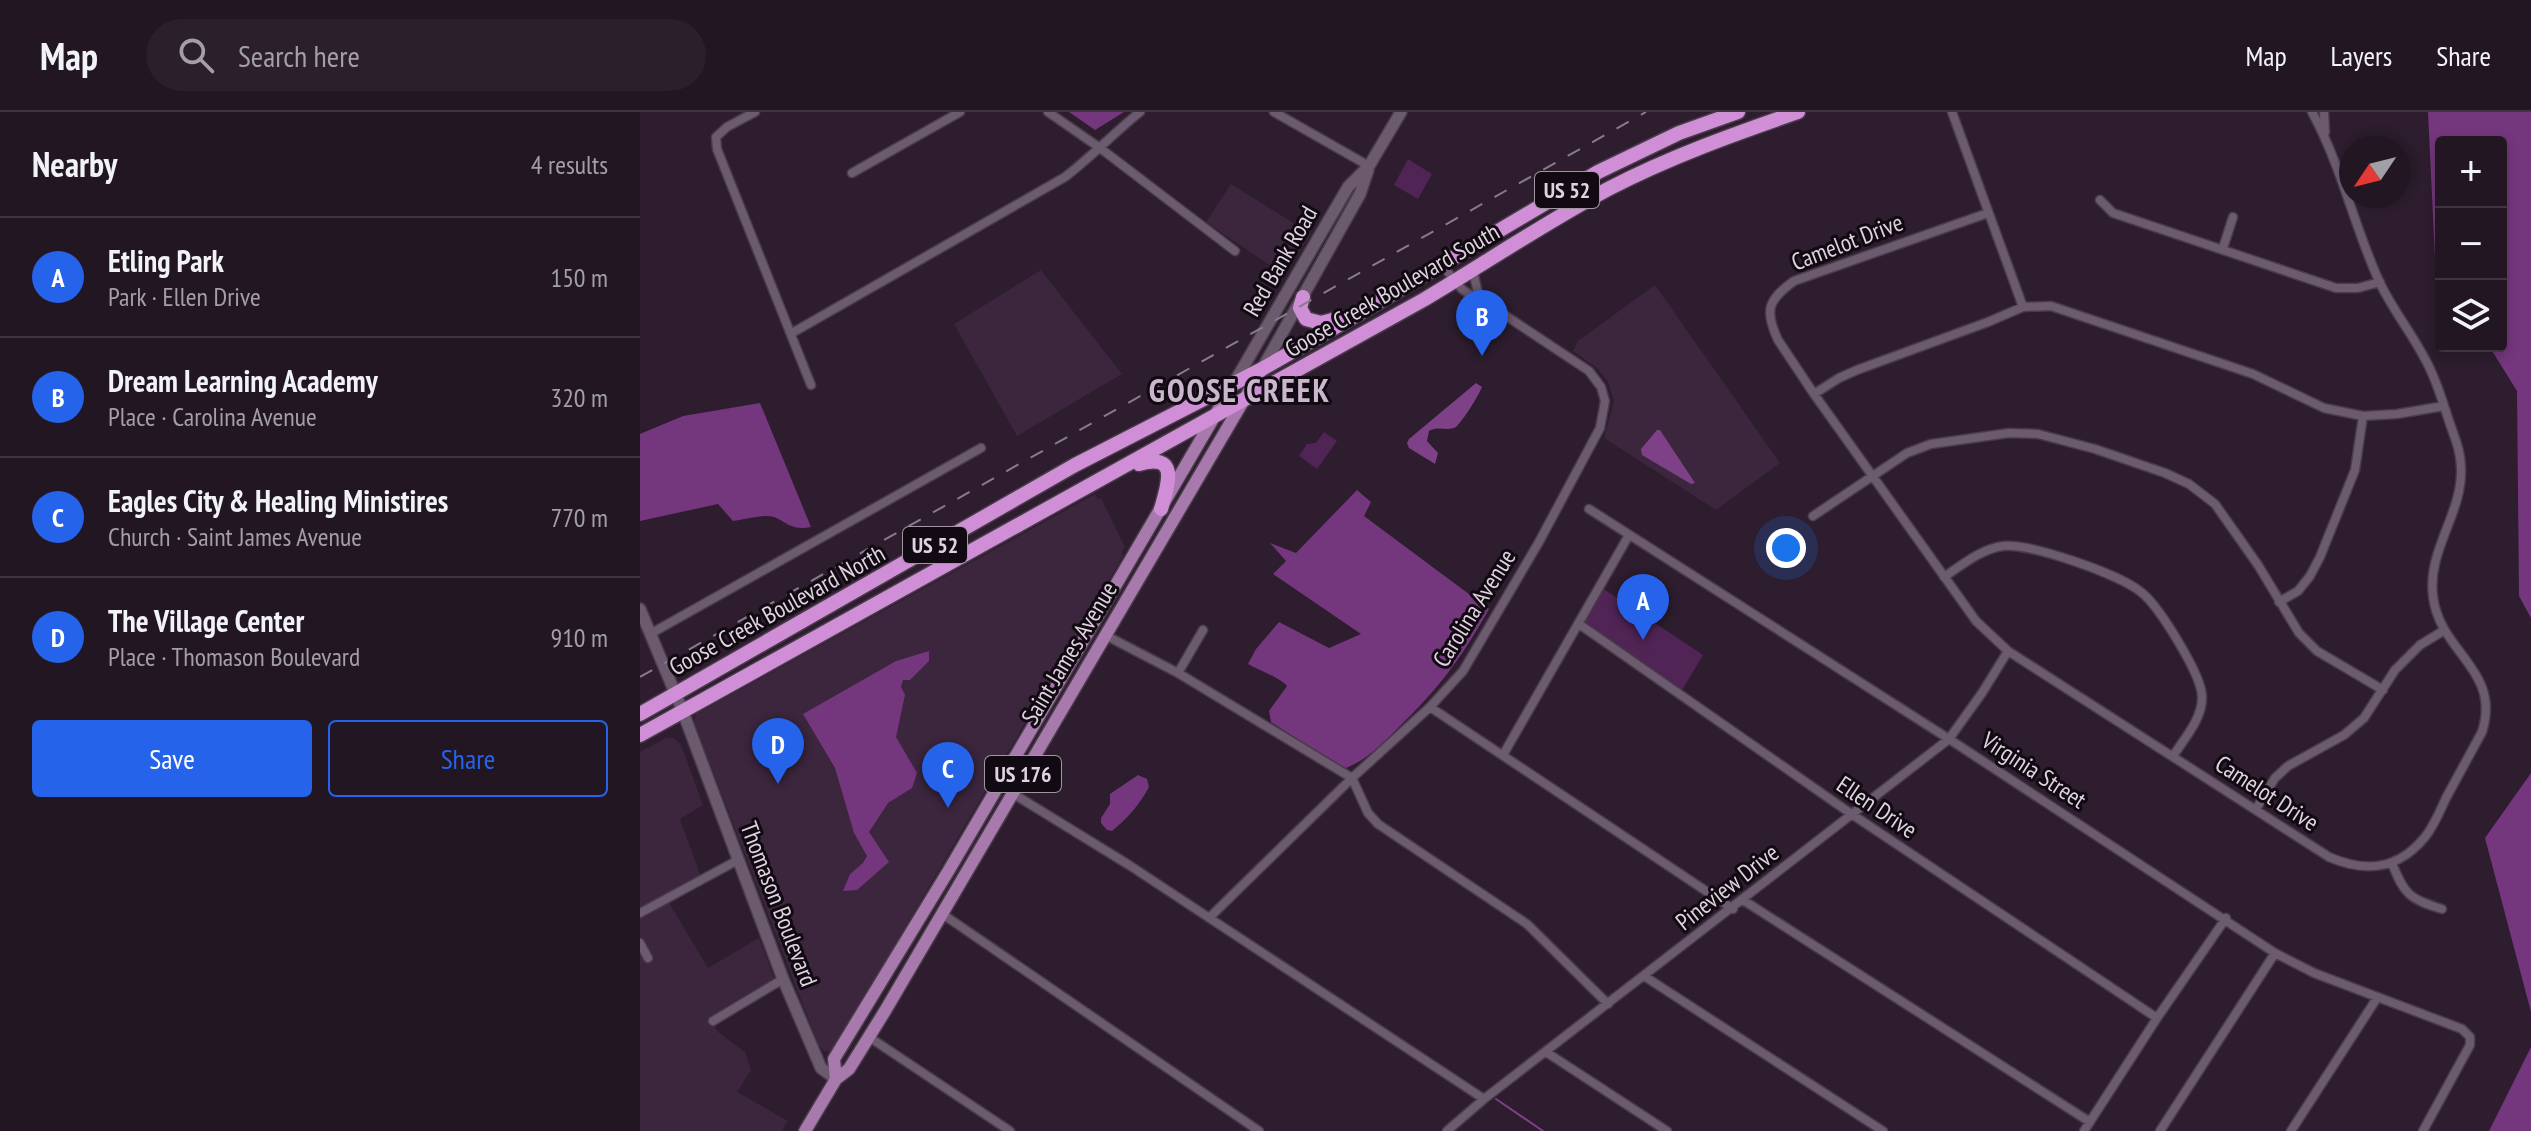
<!DOCTYPE html>
<html lang="en">
<head>
<meta charset="utf-8">
<style>
  body { margin:0; font-family:"PT Sans Narrow",sans-serif; background:#2a1f2a; color:#f1f3f6 }
  .controls { position:absolute; right:24px; top:24px; display:grid; overflow:hidden; border-radius:8px; box-shadow:0 4px 12px #0003 }
  .controls button { width:72px; height:72px; display:grid; place-items:center; padding:0; border:0; border-bottom:2px solid #3f3540; background:#221622; color:#f1f3f6; font:40px sans-serif }
  .compass { position:absolute; left:1699px; top:24px; width:72px; height:72px; border-radius:50%; background:#221622; box-shadow:0 4px 12px #0003; rotate:235deg }
  .you { position:absolute; left:1146px; top:436px; width:28px; height:28px; margin:-20px; border:6px solid #fff; border-radius:50%; background:#1a73e8; box-shadow:0 0 0 12px #1a73e833 }
  .badge { display:grid; place-items:center; width:52px; height:52px; border-radius:50%; background:#2563eb; color:#fff; font-size:26px; font-weight:700 }
  .pin { position:absolute; translate:-50% -66px; filter:drop-shadow(0 2px 4px #0008) }
  .pin::after { content:''; position:absolute; top:42px; width:28px; height:24px; background:inherit; clip-path:polygon(0 0,100% 0,50% 100%) }
  .list { margin:0; padding:0; list-style:none }
  h2 { display:flex; justify-content:space-between; align-items:center; height:104px; margin:0; padding:0 32px; font-size:34px }
  h2 small { font-size:26px; font-weight:400; color:#a29fa5 }
  .list li { display:grid; grid-template-columns:52px 1fr auto; gap:24px; align-items:center; box-sizing:border-box; height:120px; padding:0 32px; border-top:2px solid #3f3540 }
  .list b { display:block; font-size:30px; white-space:nowrap }
  .list p { margin:0; font-size:26px; white-space:nowrap; color:#a29fa5 }
  .list em { font-size:26px; font-style:normal; color:#a29fa5 }
  .actions { display:flex; gap:16px; padding:24px 32px }
  .actions a { flex:1; padding:18px 0; border:2px solid #2563eb; border-radius:8px; text-align:center; font-size:28px; color:#2563eb }
  .actions .main { background:#2563eb; color:#fff }
  .icon { flex:none; width:44px; height:44px; fill:none; stroke:currentColor; stroke-width:2; stroke-linecap:round; stroke-linejoin:round }
  .map { position:relative; flex:none; width:1891px; height:1019px; overflow:hidden }
  header { display:flex; align-items:center; gap:48px; box-sizing:border-box; height:112px; padding:0 40px; background:#221622; border-bottom:2px solid #3f3540 }
  header strong { font-size:38px }
  nav { display:flex; gap:44px; margin-inline-start:auto; font-size:28px }
  .search { width:560px; height:72px; background:#2a1f2a; display:flex; align-items:center; gap:20px; box-sizing:border-box; padding:0 28px; border-radius:44px; color:#a29fa5; font-size:30px }
  main { display:flex }
  aside { flex:1; background:#221622 }
  .map>svg:first-child { display:block }
  .built { fill:#3b263d }
  .green { fill:#502455 }
  .forest { fill:#74367c }
  .water { fill:#7e4086 }
  .lines { fill:none; stroke-linecap:round; stroke-linejoin:round }
  .stream { stroke:#7e4086; stroke-width:2 }
  .street-casing { stroke:#493b4a; stroke-width:11 }
  .secondary-casing { stroke:#493b4a; stroke-width:14 }
  .primary-casing { stroke:#493b4a; stroke-width:15 }
  .highway-casing { stroke:#493b4a; stroke-width:17 }
  .street { stroke:#6c5a6e; stroke-width:8 }
  .secondary { stroke:#6c5a6e; stroke-width:11 }
  .primary { stroke:#a879ad; stroke-width:12 }
  .highway { stroke:#d08ed7; stroke-width:14 }
  .rail { stroke:#897b8a; stroke-width:2; stroke-dasharray:14 14; stroke-linecap:butt }
  .labels { text-anchor:middle; dominant-baseline:central; stroke-width:6; stroke-linejoin:round; paint-order:stroke }
  .shield { fill:#110a12; stroke:#a097a2; stroke-width:2 }
  .shield-label { font-size:22px; font-weight:bold; fill:#ded3df }
  .street-label { font-size:24px; fill:#ded3df; stroke:#110a12 }
  .district-label { font-size:32px; font-weight:bold; letter-spacing:2px; fill:#cbb6cd; stroke:#110a12 }
</style>
</head>
<body>
<header>
<strong>Map</strong>
<div class="search"><svg class="icon" aria-label="search" viewBox="0 0 24 24"><circle cx="10" cy="10" r="6"/><path d="M15 15l6 6"/></svg>Search here</div>
<nav><a>Map</a><a>Layers</a><a>Share</a></nav>
</header>
<main>
<aside>
<h2>Nearby<small>4 results</small></h2>
<ul class="list">
<li><span class="badge">A</span><div><b>Etling Park</b><p>Park · Ellen Drive</p></div><em>150 m</em></li>
<li><span class="badge">B</span><div><b>Dream Learning Academy</b><p>Place · Carolina Avenue</p></div><em>320 m</em></li>
<li><span class="badge">C</span><div><b>Eagles City &amp; Healing Ministires</b><p>Church · Saint James Avenue</p></div><em>770 m</em></li>
<li><span class="badge">D</span><div><b>The Village Center</b><p>Place · Thomason Boulevard</p></div><em>910 m</em></li>
</ul>
<div class="actions"><a class="main">Save</a><a>Share</a></div>
</aside>
<div class="map">
<svg width="1891" height="1019" viewBox="0 0 1891 1019">
  <rect width="100%" height="100%" fill="#2d1d2e"/>
  <path class="built" d="M591,72L671,122L644,163L566,110Z
    M401,158L482,262L377,324L314,212Z
    M1015,173L1140,351L1076,398L964,326L974,289L968,270L958,257L933,239L938,229Z
    M455,382L458,387L461,386L485,435L482,439L483,444L195,935L190,939H184L178,932L54,610L56,602Z
    M26,626H34L41,633L63,693L40,707L61,765L25,784L68,856L119,826L134,866L70,904L78,920L105,940L111,958L97,980L148,1009L142,1019H0V640Z"/>
  <path class="green" d="M768,47L792,62L778,87L754,73Z
    M684,320L697,329L677,357L659,344L667,332L676,331Z
    M962,476L1063,543L1041,580L945,513L943,510Z"/>
  <path class="forest" d="M429,0H484L455,18Z
    M1788,0H1891V506L1879,484L1877,279L1849,234H1861V30H1801V155L1795,146Z
    M120,291L171,415C147,420 143,404 127,404C116,404 104,408 93,409L78,392L0,409V322L43,304Z
    M717,378L731,390L724,404L849,497C821,547 799,576 758,616C740,634 728,647 704,657L631,610L629,599L647,574C641,566 618,558 608,552L616,537L639,510L689,536L721,522L633,462L646,449L630,431L656,441Z
    M289,539V549L270,568H263L261,575L265,583L256,625L277,661L272,676L248,691L229,720L249,750L217,778L203,779L210,762L223,751L227,744L214,721L195,656L163,602L256,549Z
    M1891,661V900L1845,726Z
    M498,663L507,667L509,675C501,691 486,708 472,719L467,718L461,711V706L470,692V682Z
    M1891,935V1019H1849Z"/>
  <path class="water" d="M836,271L842,275C838,285 824,307 816,315C807,320 799,313 789,319L787,329L798,341L795,352L769,336L767,331L769,327Z
    M1017,318H1020L1055,371L1051,372L1002,343L1001,337Z"/>
  <g class="lines">
    <path class="stream" d="M856,987L903,1019"/>
    <defs>
      <path id="street" d="M115,0L87,15L76,25L77,37L171,273
        M408,0L460,36L595,139
        M634,0L729,54
        M1312,0L1383,195
        M1684,0L1685,20
        M212,61L320,0
        M1460,88L1473,101L1696,176H1718L1740,170
        M1348,101L1154,169C1128,188 1124,198 1138,228L1174,282L1336,509L1368,539L1689,745C1726,761 1758,758 1785,725C1794,714 1800,699 1806,686C1818,664 1830,642 1842,620C1862,558 1799,540 1793,484C1787,438 1823,401 1821,356C1821,339 1814,324 1809,309C1802,288 1796,266 1785,247C1771,220 1752,197 1739,169C1714,114 1701,53 1672,0
        M1583,136L1593,105
        M833,159L839,186
        M152,221L425,65C451,45 474,21 500,0
        M1174,282L1199,266L1217,258L1348,210L1383,195L1411,194L1613,262L1684,296L1723,304L1757,302L1804,294
        M949,397L1309,627L1635,841L1674,861L1822,917L1830,925V933L1783,1019
        M1173,404L1267,341L1291,332L1369,321L1398,322L1455,337L1525,361L1549,372L1575,392L1618,453L1659,521L1677,539L1743,578
        M1304,465C1322,453 1341,437 1363,434C1390,431 1479,462 1501,480C1519,494 1561,562 1562,584C1563,606 1544,627 1533,644
        M1639,490L1658,479L1670,464L1680,445L1715,358L1723,304
        M939,512L1210,701L1517,906
        M10,522L341,336
        M465,523L538,561L712,666L728,701L738,712L887,812L968,892
        M538,561L563,518
        M790,595L1093,797
        M863,643L989,423
        M372,681L489,753L844,987
        M1616,697L1635,666L1648,654L1704,623L1724,606L1755,558L1780,533L1803,519
        M1752,751C1764,782 1769,787 1802,797
        M1103,788L1450,1010
        M0,801L98,748
        M301,801L619,1019
        M569,806L712,666L790,595L823,559L899,430L960,316L965,289L961,275L949,259L839,186C822,182 812,167 803,152
        M0,831L8,846
        M1004,864L1243,1019
        M73,909L143,867
        M229,925L370,1019
        M906,940L1027,1019
        M807,1019L844,987L1309,627L1342,581L1368,539
        M1444,1019L1517,906L1586,806
        M1520,1019L1635,841
        M1651,1019L1737,886"/>
      <path id="secondary" d="M622,257L720,82L728,58
        M594,271L708,75L729,54L761,0
        M0,497L43,600L143,867L181,956L196,967"/>
      <path id="primary" d="M196,967L194,947L309,758L594,271
        M165,1019L196,967L209,957L245,899L622,257"/>
      <path id="highway" d="M663,185L660,196L666,207L681,211L700,206
        M499,352C540,340 528,373 521,397
        M0,602L435,353L622,257L720,201L958,60L1039,21L1098,0
        M0,623L785,187C847,150 906,110 970,76C1030,45 1094,22 1158,0"/>
    </defs>
    <use href="#street" class="street-casing"/>
    <use href="#secondary" class="secondary-casing"/>
    <use href="#primary" class="primary-casing"/>
    <use href="#highway" class="highway-casing"/>
    <use href="#street" class="street"/>
    <use href="#secondary" class="secondary"/>
    <use href="#primary" class="primary"/>
    <use href="#highway" class="highway"/>
    <path class="rail" d="M0,565L1006,0"/>
  </g>
  <g class="labels">
    <g class="shield">
      <rect x="895" y="60" width="64" height="36" rx="6"/>
      <rect x="263" y="415" width="64" height="36" rx="6"/>
      <rect x="345" y="644" width="76" height="36" rx="6"/>
    </g>
    <g class="shield-label">
      <text x="927" y="78">US 52</text>
      <text x="295" y="433">US 52</text>
      <text x="383" y="662">US 176</text>
    </g>
    <g class="street-label">
      <text transform="translate(1207 130) rotate(-21)">Camelot Drive</text>
      <text transform="translate(640 149) rotate(-60)">Red Bank Road</text>
      <text transform="translate(752 178) rotate(-30)">Goose Creek Boulevard South</text>
      <text transform="translate(834 496) rotate(-58)">Carolina Avenue</text>
      <text transform="translate(137 498) rotate(-29)">Goose Creek Boulevard North</text>
      <text transform="translate(429 541) rotate(-59)">Saint James Avenue</text>
      <text transform="translate(1394 658) rotate(33)">Virginia Street</text>
      <text transform="translate(1627 681) rotate(33)">Camelot Drive</text>
      <text transform="translate(1237 695) rotate(34)">Ellen Drive</text>
      <text transform="translate(1087 775) rotate(-38)">Pineview Drive</text>
      <text transform="translate(139 792) rotate(69)">Thomason Boulevard</text>
    </g>
    <g class="district-label">
      <text x="600" y="278">GOOSE CREEK</text>
    </g>
  </g>
</svg>
<div class="controls">
<button>+</button>
<button>−</button>
<button><svg class="icon" aria-label="layers" viewBox="0 0 24 24"><path d="M12 4l9 5-9 5-9-5zM3 14l9 5 9-5"/></svg></button>
</div>
<svg class="compass" viewBox="-18 -18 36 36"><path d="M0-13l5 13h-10z" fill="#e53935"/><path d="M0 13l5-13h-10z" fill="#a29fa5"/></svg>
<div class="you"></div>
<div class="pin badge" style="left:1003px;top:528px">A</div>
<div class="pin badge" style="left:842px;top:244px">B</div>
<div class="pin badge" style="left:308px;top:696px">C</div>
<div class="pin badge" style="left:138px;top:672px">D</div>
</div>
</main>
</body>
</html>
